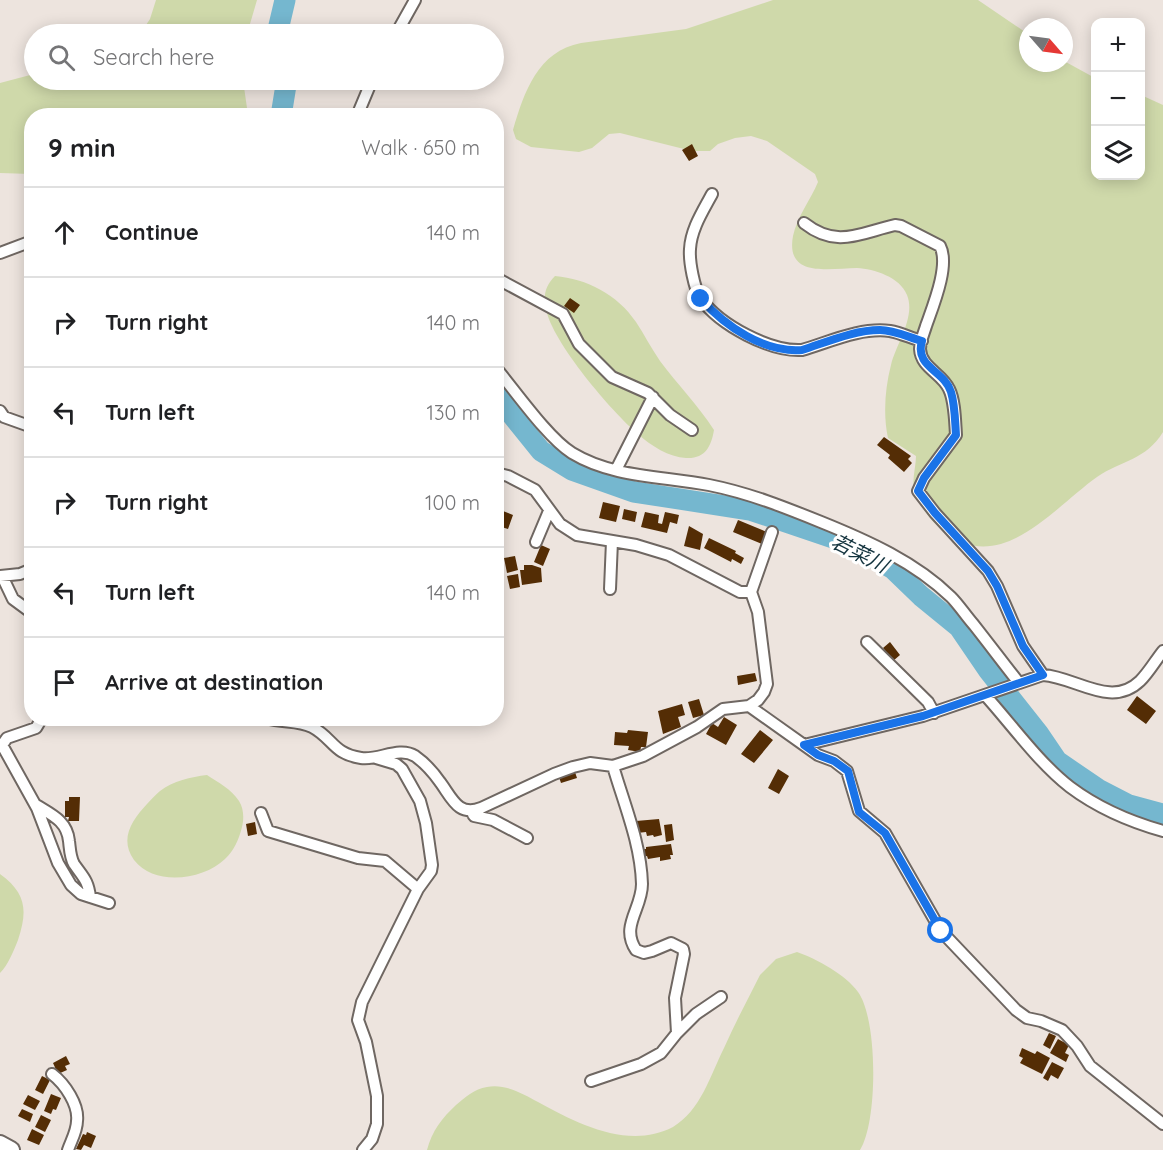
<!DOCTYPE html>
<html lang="en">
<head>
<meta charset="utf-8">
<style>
  body { margin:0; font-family:Quicksand,"Noto Sans JP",sans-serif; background:#f2f2f2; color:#202124 }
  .controls { position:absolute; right:18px; top:18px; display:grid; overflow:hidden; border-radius:12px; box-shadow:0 3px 15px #0003 }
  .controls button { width:54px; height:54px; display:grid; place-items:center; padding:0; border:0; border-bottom:2px solid #e0e0e0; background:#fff; color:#202124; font:30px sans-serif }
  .compass { position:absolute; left:1019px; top:18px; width:54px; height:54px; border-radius:50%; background:#fff; box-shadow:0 3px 15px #0003; rotate:118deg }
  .stop { position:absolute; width:18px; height:18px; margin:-14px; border:4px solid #1a73e8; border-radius:50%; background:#fff }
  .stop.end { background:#1a73e8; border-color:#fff; box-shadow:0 2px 6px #0008 }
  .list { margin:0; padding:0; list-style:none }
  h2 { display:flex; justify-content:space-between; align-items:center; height:78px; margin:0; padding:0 24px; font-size:26px }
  h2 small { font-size:20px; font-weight:400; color:#757577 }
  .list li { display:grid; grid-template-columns:39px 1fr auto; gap:18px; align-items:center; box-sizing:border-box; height:90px; padding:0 24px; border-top:2px solid #e0e0e0 }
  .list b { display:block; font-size:22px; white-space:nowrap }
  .list em { font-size:20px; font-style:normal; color:#757577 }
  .icon { flex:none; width:33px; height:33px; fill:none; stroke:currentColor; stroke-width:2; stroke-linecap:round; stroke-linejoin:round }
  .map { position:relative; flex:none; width:1163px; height:1150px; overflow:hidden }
  .search { position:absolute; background:#fff; box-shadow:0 3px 15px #0003; left:24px; top:24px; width:480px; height:66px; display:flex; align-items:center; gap:15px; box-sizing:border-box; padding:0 21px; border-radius:33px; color:#757577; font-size:22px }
  .panel { position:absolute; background:#fff; box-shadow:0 3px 15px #0003; left:24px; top:108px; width:480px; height:618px; border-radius:24px }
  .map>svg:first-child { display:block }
  .green { fill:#cfd9aa }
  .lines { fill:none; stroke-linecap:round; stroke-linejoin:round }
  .river { stroke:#75b7cf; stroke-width:21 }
  .building { fill:#542d05 }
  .minor-casing { stroke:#6f6762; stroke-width:14 }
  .primary-casing { stroke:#6f6762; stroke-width:20 }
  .minor { stroke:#fff; stroke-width:10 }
  .primary { stroke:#fff; stroke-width:16 }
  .route { stroke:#1a73e8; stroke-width:8 }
  .labels { text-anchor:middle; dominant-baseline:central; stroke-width:6; stroke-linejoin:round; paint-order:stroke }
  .water-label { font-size:20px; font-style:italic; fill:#14343f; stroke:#fff }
</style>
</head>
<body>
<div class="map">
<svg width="1163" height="1150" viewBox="0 0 1163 1150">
  <rect width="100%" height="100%" fill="#ede4de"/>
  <path class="green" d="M156,0H257L247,34H140L150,19Z
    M773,0H978L1028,34V63H1064V61L1095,78L1096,176H1140L1141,95L1163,105V432C1146,460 1122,460 1097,477C1052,509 999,579 941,529C930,520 917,503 914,488C912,479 916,466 916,456L888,438C883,415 885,388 891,365C896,344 916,317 907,295C900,277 874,269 857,268C831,268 785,279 793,236C797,217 811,199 818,182L815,174L767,141L751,136L735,138L718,144L710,151H692L620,133L609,134L592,148L579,152L531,147L516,139L513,130C524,92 538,51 581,43L686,29Z
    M34,74V80H243L248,115L32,116L31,174L0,173V83Z
    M555,276C587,279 617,294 636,322C644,334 651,348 660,361C677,384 698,405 714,430C711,447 705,459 686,458C669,457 651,446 638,434C612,412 552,342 546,309C543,296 545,286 555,276Z
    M207,775C219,783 231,789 239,801C244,809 244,819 242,827C239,839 234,851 225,859C203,880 155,887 134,860C119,839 132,820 147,804C151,800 155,795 160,791C173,781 191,777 207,775Z
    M0,874C26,893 28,910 18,940C14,950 8,965 0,973Z
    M797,952C817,959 846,975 858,992C878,1019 878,1122 860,1150H427C432,1131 442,1118 456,1105C466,1097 474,1089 487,1087C504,1083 523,1094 538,1102C578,1124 629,1150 673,1127C701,1110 710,1076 724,1048C735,1023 748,999 760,975L776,959Z"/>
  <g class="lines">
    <path class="river" d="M277,34L285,0
      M281,116L286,85L285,80
      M496,395L541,451L572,470L634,492L750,510L848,543L893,569L921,596L959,627L989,671L1038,733L1057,761L1098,789L1129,805L1163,814"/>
  </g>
  <path class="building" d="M692,144L698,156L689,161L682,150Z
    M570,298L580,305L574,313L564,306Z
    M884,437L911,456L908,459L912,463L904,472L888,458L890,455L877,445Z
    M603,502L620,506L616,522L599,518Z
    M624,509L637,512L635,522L622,519Z
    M503,511L513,515L508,529L498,526Z
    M645,512L659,515L658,523L662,524L665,512L679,515L677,524L670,522L667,533L641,527Z
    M738,520L767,532L762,544L733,532Z
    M689,526L703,534L700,550L684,546Z
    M709,538L736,551L735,553L744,558L741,564L732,559L731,562L704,548Z
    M541,545L550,549L543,566L534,562Z
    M515,556L518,570L507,573L504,558Z
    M524,565H532L541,568L542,582L522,585L520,570H524Z
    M518,574L520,587L510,589L507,576Z
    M890,642L900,655L893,661L883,648Z
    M755,673L757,681L738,685L737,676Z
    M1137,696L1156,711L1146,724L1127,710Z
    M699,699L704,715L693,718L688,702Z
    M682,704L685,715L678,717L681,727L663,734L658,711Z
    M724,717L737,725L726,745L706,734L712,723L718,727Z
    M628,730L648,732L646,747H641L640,752L628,750L629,746L614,745L615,732L627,733Z
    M760,730L773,740L754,763L741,754Z
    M778,769L789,776L779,794L768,788Z
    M575,772L577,778L561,783L559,777Z
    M69,797H80L79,821H68L69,817H65V801H69Z
    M659,819L662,835L654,837L653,835L647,836L646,832L637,833L636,821Z
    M255,822L257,834L248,836L246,824Z
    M672,824L674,840L666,842L664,825Z
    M671,844L673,855H670L671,859L660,861V857L648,859L647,856L643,857L642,849H646V847Z
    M1049,1033L1056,1036L1050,1049L1043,1045Z
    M1058,1039L1069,1045L1065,1053L1069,1055L1066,1062L1050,1053Z
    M1022,1048L1035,1054L1037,1051L1050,1058L1042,1074L1020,1063L1023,1058L1019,1056Z
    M66,1056L70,1064L65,1066L67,1070L58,1074L53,1063Z
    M1052,1062L1064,1068L1058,1079L1051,1075L1048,1081L1043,1078Z
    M42,1076L50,1080L43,1094L35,1090Z
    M51,1094L61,1098L56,1110L53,1109L51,1114L44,1111Z
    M28,1095L40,1101L35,1110L23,1104Z
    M22,1109L33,1114L30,1122L18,1116Z
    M41,1115L51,1120L45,1132L35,1127Z
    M32,1129L44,1135L39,1145L27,1140Z
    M87,1132L96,1136L91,1148L84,1145L81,1150L76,1149L83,1134L86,1135Z"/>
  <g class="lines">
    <defs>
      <path id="minor" d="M396,34L415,0
        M357,116L372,80
        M712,194C703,211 691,229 690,249C689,261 694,289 701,299C720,325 770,352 802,350C829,342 861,327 890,331C901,333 911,338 922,341
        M804,223C837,249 860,233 895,225L901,226L940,246C950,265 933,306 926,326C924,333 920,341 920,349C921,368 942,373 949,389C955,401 955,421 956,435L924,478L918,491L935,513L988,571L997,586L1023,646L1043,675
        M0,253L32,241
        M496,278L563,314L579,344L612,377L648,393L670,415L692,430
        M496,368C516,392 548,438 572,453C613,478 664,476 709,485C749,493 784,507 821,522C868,541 915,562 951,597C959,605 966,616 974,625C989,644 1004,664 1019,683
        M0,411L4,417L32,427
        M616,470L653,397
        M536,542L549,511
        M0,576L20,574L32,569
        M2,576L13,599L32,613
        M610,589L612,541
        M751,592L772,532
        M867,642L928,702L934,713
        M985,695C1012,725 1039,763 1070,787C1098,808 1131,822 1163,831
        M749,706L818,755L834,761L847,771L859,811L885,833L941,931L1016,1010L1027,1018L1041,1021L1062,1030L1077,1046L1090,1066L1163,1124
        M42,718L36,728L7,738L2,745L37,808L58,863L71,885L81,894L109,903
        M267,718C282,723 298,720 312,727C333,738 333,754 361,758C378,761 399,746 415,756C425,763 433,772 440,782C452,798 458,817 481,808L554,774L573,767L590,763L613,766L643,756L697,727L723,709L749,706L758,700L764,692L767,684L758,612L751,592H740L669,555L636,545L577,535L560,524L535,490L508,476L496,473
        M804,745L923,716L1043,675C1076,677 1111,709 1140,681C1149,672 1155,661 1163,651
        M613,766C624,804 641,844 642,884C642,909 620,926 636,950L644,953L652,951L671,943L683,949L684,954L675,998L677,1033
        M36,805C52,815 67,821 69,841C70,849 70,857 74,864C83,877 88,880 90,897
        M471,811L474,816L493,820L527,838
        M261,813L268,831L358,858L385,861L418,889
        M52,1074C65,1084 79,1105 77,1121C77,1131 71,1141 68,1150
        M591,1081L641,1064L661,1053L677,1033L696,1014L721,997
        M363,1150L372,1139L377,1124V1096L366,1042L358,1020L362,1002L418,889L431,871L432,865L426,823L420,801L402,769L396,764L376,758"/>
      <path id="primary" d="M0,1144L11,1150"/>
    </defs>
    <use href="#minor" class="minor-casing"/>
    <use href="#primary" class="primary-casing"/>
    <use href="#minor" class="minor"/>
    <use href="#primary" class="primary"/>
  </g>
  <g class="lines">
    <path class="route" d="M701,299C725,326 764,353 802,350C827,342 854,330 880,330C894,330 908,337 922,341C914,367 945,371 951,392C955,405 955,421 956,435L924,478L918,491L935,513L988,571L997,586L1023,646L1043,675L923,716L804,745L818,755L834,761L848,771L859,812L885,833L941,931"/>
  </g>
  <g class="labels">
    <g class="water-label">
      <text transform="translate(860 553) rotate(27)">若菜川</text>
    </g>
  </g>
</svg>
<div class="controls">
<button>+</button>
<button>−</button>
<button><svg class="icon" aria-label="layers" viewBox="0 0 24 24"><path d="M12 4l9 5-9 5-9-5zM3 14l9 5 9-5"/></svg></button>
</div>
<svg class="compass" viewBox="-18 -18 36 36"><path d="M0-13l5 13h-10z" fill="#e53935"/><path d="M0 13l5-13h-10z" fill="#757577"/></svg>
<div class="stop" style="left:941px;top:931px"></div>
<div class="stop end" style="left:701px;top:299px"></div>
<div class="search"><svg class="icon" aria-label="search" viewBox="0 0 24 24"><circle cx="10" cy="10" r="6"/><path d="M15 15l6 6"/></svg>Search here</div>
<section class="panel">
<h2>9 min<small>Walk · 650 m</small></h2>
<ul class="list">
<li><svg class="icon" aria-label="ahead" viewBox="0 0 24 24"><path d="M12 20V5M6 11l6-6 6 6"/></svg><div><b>Continue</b></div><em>140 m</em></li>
<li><svg class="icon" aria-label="right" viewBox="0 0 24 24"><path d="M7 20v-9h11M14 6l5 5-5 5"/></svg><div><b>Turn right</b></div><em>140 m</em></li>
<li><svg class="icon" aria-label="left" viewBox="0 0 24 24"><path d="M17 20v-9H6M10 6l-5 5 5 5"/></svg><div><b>Turn left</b></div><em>130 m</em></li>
<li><svg class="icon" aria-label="right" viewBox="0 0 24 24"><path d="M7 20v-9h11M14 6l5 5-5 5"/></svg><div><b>Turn right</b></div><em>100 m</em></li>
<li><svg class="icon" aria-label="left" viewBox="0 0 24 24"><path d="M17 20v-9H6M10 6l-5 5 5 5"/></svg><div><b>Turn left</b></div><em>140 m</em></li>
<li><svg class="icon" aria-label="arrive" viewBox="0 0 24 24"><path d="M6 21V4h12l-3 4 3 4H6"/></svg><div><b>Arrive at destination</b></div></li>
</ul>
</section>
</div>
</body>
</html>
